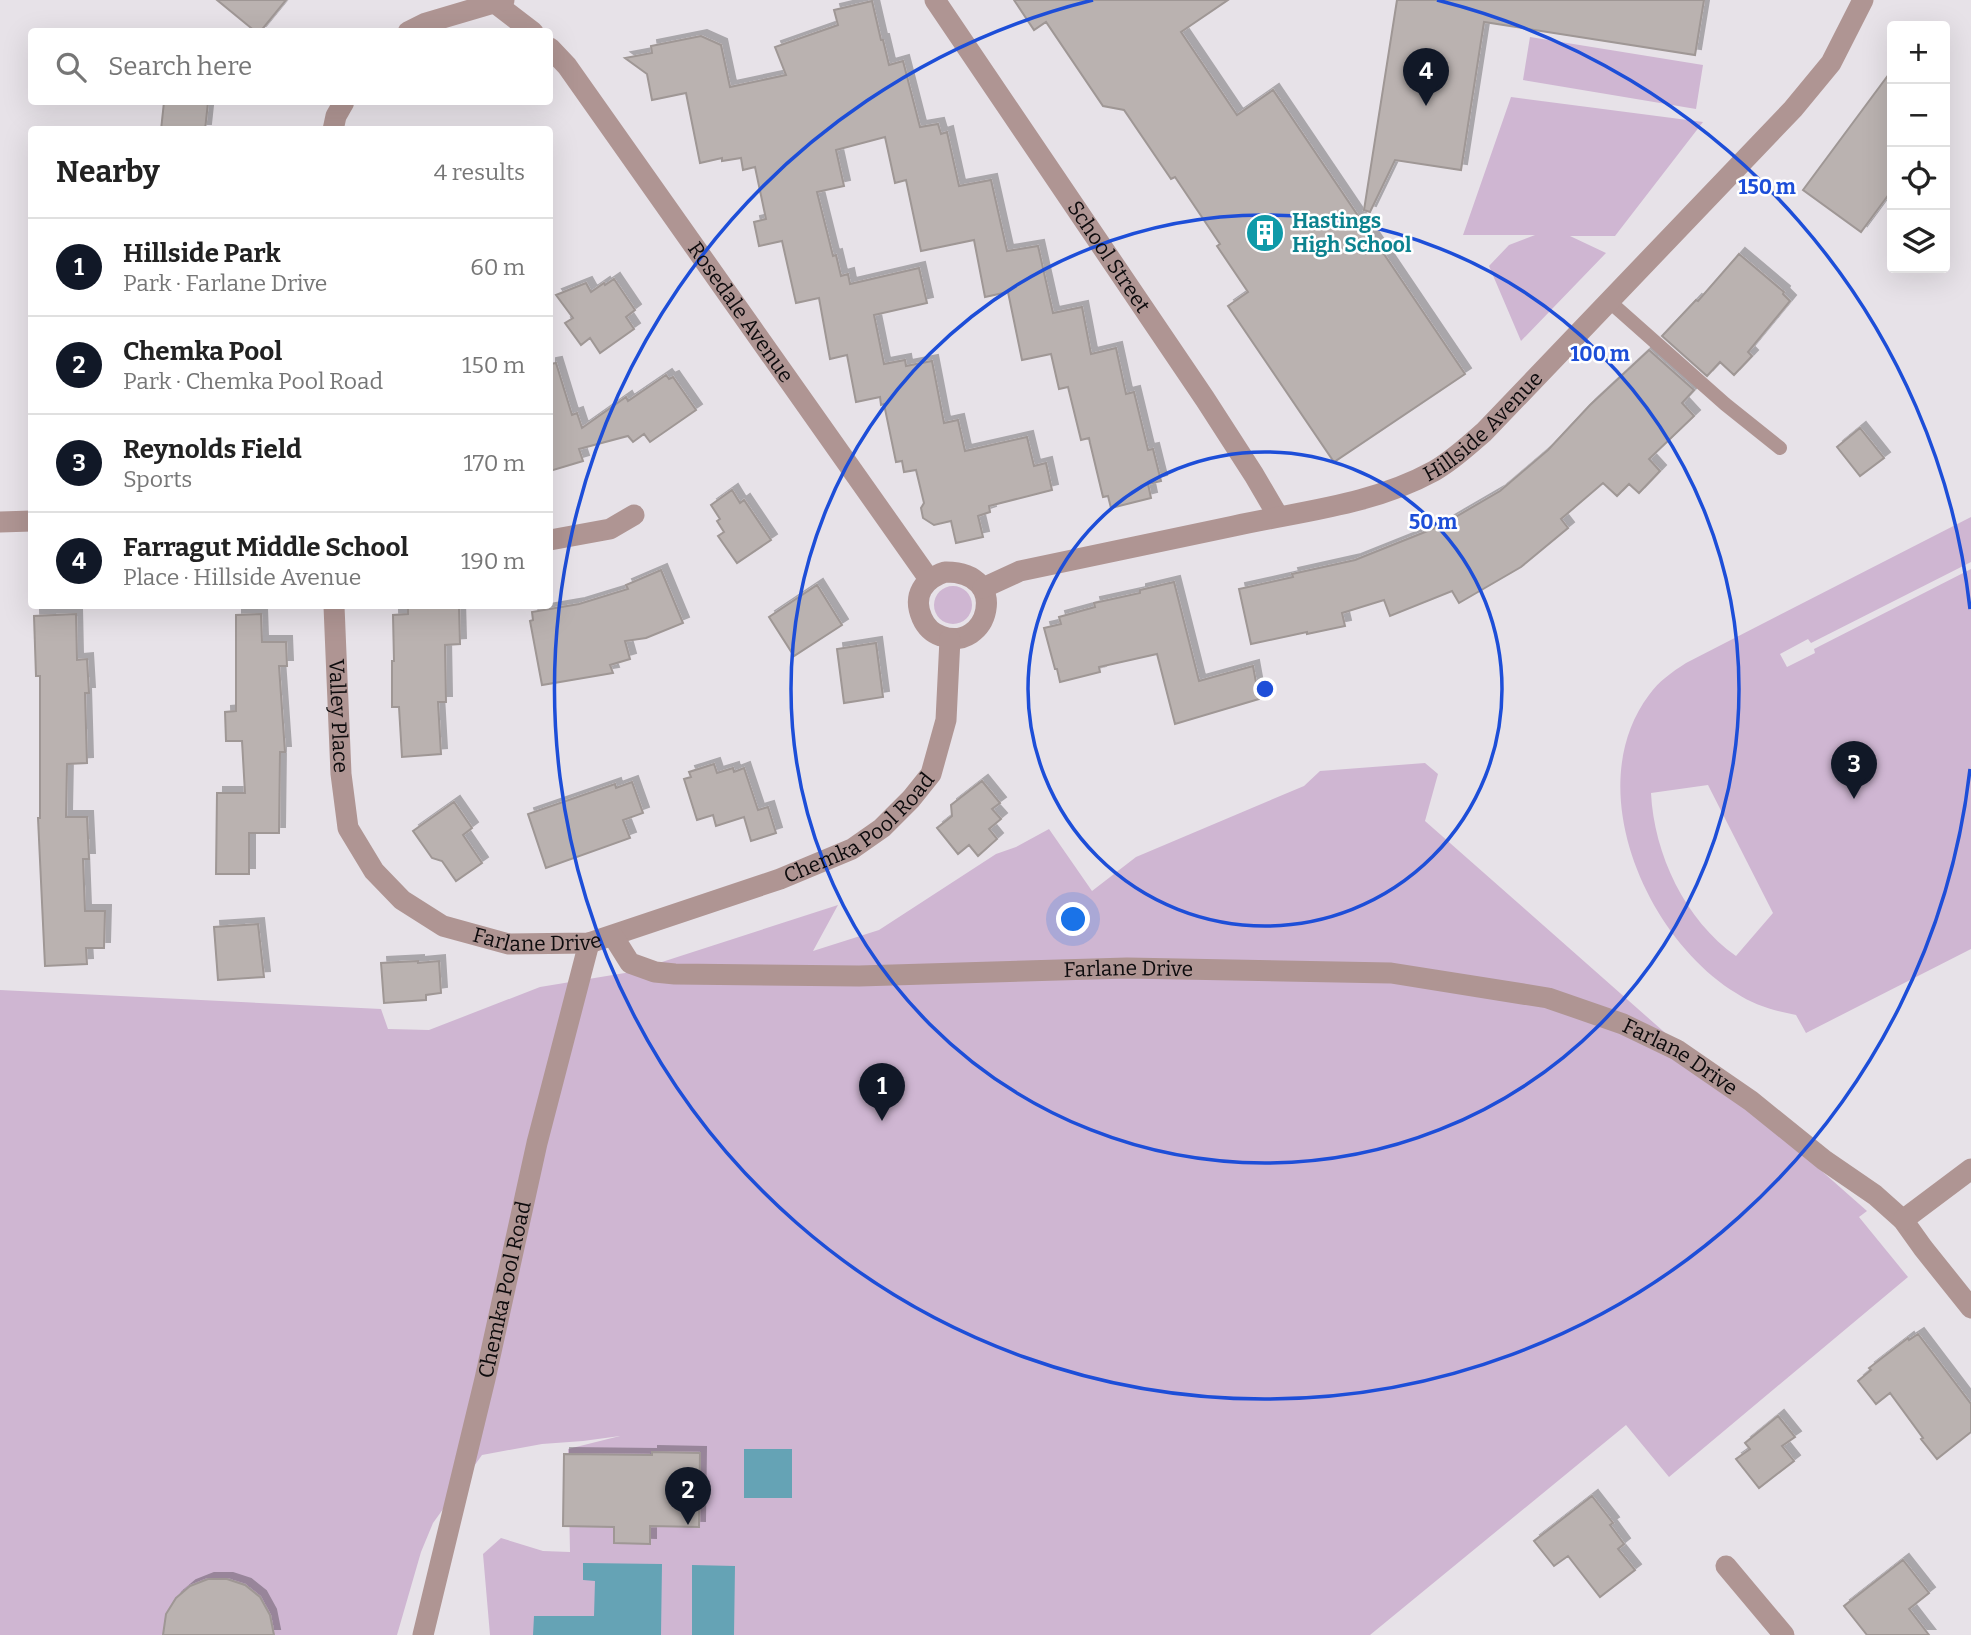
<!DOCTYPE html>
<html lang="en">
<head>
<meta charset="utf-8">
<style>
  body { margin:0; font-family:Bitter,serif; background:#f6f6f6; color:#222 }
  .controls { position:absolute; right:21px; top:21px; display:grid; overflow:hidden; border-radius:7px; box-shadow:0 7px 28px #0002 }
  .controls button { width:63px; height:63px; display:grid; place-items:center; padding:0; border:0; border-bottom:2px solid #e0e0e0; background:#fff; color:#222; font:35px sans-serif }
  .you { position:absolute; left:1074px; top:920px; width:24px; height:24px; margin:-18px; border:5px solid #fff; border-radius:50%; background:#1a73e8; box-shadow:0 0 0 10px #1a73e833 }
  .badge { display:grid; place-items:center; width:46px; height:46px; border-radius:50%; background:#111827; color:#fff; font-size:23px; font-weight:700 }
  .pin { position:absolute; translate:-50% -58px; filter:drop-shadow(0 2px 4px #0008) }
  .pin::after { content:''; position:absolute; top:37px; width:24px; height:21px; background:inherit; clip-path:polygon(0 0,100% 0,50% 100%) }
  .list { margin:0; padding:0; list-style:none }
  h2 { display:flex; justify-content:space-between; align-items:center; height:91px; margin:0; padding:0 28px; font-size:30px }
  h2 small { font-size:23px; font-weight:400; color:#767676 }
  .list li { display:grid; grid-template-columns:46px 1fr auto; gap:21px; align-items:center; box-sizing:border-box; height:98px; padding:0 28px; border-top:2px solid #e0e0e0 }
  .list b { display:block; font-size:26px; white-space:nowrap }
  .list p { margin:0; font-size:23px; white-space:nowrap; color:#767676 }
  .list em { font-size:23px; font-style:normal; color:#767676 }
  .icon { flex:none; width:38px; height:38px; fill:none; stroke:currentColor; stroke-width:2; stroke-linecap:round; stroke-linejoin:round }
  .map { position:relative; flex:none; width:1971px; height:1635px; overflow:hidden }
  .search { position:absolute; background:#fff; box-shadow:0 7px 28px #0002; left:28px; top:28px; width:525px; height:77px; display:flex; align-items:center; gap:18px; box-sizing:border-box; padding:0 24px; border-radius:7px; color:#767676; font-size:26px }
  .panel { position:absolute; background:#fff; box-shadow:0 7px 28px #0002; left:28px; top:126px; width:525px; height:483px; border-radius:7px }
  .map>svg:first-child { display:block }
  .green { fill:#cfb6d2; fill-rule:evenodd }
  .water { fill:#65a3b5 }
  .building { fill:#bab2b0; stroke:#9f9795; stroke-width:2; filter:url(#shadow) }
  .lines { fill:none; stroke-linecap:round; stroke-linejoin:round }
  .service { stroke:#af9593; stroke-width:14 }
  .minor { stroke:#af9593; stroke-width:21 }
  .ring { fill:none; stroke:#1d4ed8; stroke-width:3.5 }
  .labels { text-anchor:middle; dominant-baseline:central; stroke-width:5; stroke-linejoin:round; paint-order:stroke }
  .culture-label { font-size:21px; font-weight:bold; fill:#0d838f; stroke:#fff; text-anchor:start }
  .street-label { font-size:21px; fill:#0d0b0d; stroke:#fff }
  .centre { fill:#1d4ed8; stroke:#fff; stroke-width:3.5 }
  .ring-label { font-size:21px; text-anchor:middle; font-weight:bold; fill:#1d4ed8; stroke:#fff; stroke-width:5; stroke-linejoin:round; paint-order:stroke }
</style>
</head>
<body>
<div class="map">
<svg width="1971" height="1635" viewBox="0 0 1971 1635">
  <defs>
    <filter id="shadow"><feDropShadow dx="6" dy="-6" stdDeviation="0" flood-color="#0004"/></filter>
  </defs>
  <rect width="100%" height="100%" fill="#e7e2e8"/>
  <path class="green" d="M1530,37L1703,65L1696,109L1523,80Z
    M1511,97L1703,122L1615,236H1570L1606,253L1521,341L1489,266L1509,245L1535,235H1463Z
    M1971,517V562L1811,643L1808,639L1780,654L1787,667L1815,653L1814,649L1971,569V949L1806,1033L1796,1015C1774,1011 1754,1005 1736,993C1646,938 1580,787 1649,695C1659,681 1672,672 1686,663ZM1708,785L1773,913L1736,956C1685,920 1654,854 1651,793Z
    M934 605a19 19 0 1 1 38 0a19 19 0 1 1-38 0Z
    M1425,763L1438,774L1425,821L1867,1211L1859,1217L1908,1277L1669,1477L1626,1425L1370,1635H490L483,1554L501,1538L543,1551L570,1552L568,1449L620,1436L583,1441L542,1444L482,1455L433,1523L421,1552L397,1635H0V990L381,1009L388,1029L429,1030L540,987L631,972L838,905L813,951L879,930L996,854L1016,847L1049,829L1092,891L1136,857L1304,786L1320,771Z"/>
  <path class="water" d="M744,1449H792V1498H744Z
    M583,1563L662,1564L661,1635H533L534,1616H594L595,1581L583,1580Z
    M692,1565L735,1566L734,1635H692Z"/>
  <path class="building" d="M217,0H286L260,32H256Z
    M1014,0H1228L1181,32L1237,115L1273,90L1465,374L1334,462L1228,306L1248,292L1217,246L1220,244L1175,177L1171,179L1124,110L1103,106L1046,22L1034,30Z
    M1397,0H1704L1695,55L1484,22L1461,170L1395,160L1370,212L1364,210Z
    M872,1L881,40H883L889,65L903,61L920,127L938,124L941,134L947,132L959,186L991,180L1007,251L1038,246L1053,313L1082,307L1091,354L1116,348L1126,394L1134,392L1148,450L1153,449L1161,481L1148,484L1151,498L1111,508L1108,496L1103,497L1090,443L1089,438L1081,440L1068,387L1059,389L1051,354L1022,360L1008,292L985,297L974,240L921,251L906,180L895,183L885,137L836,150L844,186L817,192L833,256L836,255L841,276L848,274L850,284L919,268L927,303L874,315L884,364L905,360L906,366L932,361L944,423L958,420L965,451L1027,437L1034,466L1046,463L1052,490L989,506L990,512L978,516L983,537L956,543L951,521L934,525L923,518L921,508L924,503L916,470L904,472L902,461L896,462L884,404L881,405L880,397L856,402L847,355L830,359L819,298L796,303L782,241L759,246L754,222L766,219L755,167L743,170L741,158L722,161V158L700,163L686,93L652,100L647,74L625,58L652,53L651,46L701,36L721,45L730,87L786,75L775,47L838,25L834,10Z
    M1892,70V190L1861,232L1803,190Z
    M164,102H208L205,130H161Z
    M1739,254L1784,292L1783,294L1790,301L1748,352L1752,356L1734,375L1720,362L1707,376L1662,336L1696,300L1698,301Z
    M614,279L635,310L626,317L634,329L600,353L590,338L581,345L565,323L573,318L556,295L586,283L591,292L604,283L605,285Z
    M1649,350L1694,390L1682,403L1694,416L1649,459L1660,471L1639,493L1629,484L1617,496L1603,483L1561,519L1568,528L1521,567L1459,603L1452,591L1390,616L1384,600L1342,613L1345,626L1307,634V632L1251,644L1239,589L1293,577L1292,574L1355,560L1440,526L1500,491L1548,450L1590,405Z
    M556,363L572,415L577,413L582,428L626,397L628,401L666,375L669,379L673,377L696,410L650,442L644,434L633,442L628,436L579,449L583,461L550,471V364Z
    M1860,428L1884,458L1860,476L1837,447Z
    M732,490L740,503L744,500L771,540L737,563L718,536L724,532L717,521L720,519L711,505Z
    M661,570L683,623L646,638L625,641L630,659L610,665L613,673L542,685L530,621L533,620L532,612L579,604L628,589L626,585Z
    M1174,582L1199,681L1253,666L1259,699L1175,724L1157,654L1099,667L1100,672L1060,682L1057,669H1055L1044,628L1061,624L1059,617L1095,607L1094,603L1140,593V590Z
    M817,585L842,625L794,656L769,617Z
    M459,607L460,644L445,645L446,702H438L441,754L402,757L399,707H392V661H394L393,615L408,614V608Z
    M76,614L77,660L87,659L89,693H85L87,763L67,764L66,817H87L89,859H83L85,911H105L104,948H86L87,964L45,966L38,818H40V676H36L34,616Z
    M261,614L262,642H286L287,666H279L285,752H280L279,833H249V874H216L217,793H245L242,741H226L225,712L236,711V615Z
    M876,643L883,697L844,703L837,649Z
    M714,764L717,773L733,768L734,772L744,768L758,810L768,807L776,833L751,841L744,817L716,826L713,815L697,820L684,779L691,777L689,772Z
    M982,781L1000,803L992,809L1001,819L989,829L997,839L978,856L969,845L958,854L937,828L952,816L951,805Z
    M632,782L643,813L623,820L630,838L546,868L528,814L615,784L616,788Z
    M454,802L472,828L463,835L482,863L456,881L442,861L432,858L413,831Z
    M258,924L264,977L218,980L214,927Z
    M418,961V963L439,961L441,993L426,995V1000L384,1003L381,963Z
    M1918,1334L1971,1404V1432L1937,1459L1921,1439L1923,1438L1890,1393L1876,1404L1858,1381L1871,1370L1869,1368L1908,1338L1909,1340Z
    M1778,1416L1795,1437L1782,1446L1794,1461L1759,1488L1736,1459L1750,1449L1745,1443Z
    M652,1452L700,1453L699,1527L650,1526V1544L614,1543V1527L563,1526L564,1454L652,1455Z
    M1592,1496L1613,1523L1610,1525L1624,1544L1618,1549L1635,1570L1600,1597L1568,1556L1554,1566L1534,1541Z
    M1903,1560L1929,1593L1909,1609L1929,1635H1867L1844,1606Z
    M208,1579H227L245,1585L260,1597L270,1615L274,1635H163L166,1614L176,1598L190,1586Z"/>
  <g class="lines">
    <path class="service" d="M1610,302L1725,404L1780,448"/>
    <g class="minor">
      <path d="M491,0L533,32"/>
      <path id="s1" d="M935,0L1205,399L1254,475L1278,516"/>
      <path d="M408,32L426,23L504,0"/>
      <path id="s2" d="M550,48L567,66L929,579"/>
      <path d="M333,130L336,116L344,102"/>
      <path d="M0,522L32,521"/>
      <path d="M550,540L610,529L634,515"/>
      <path d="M945,572C1012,571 988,654 941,636C932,633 926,627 922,618C912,595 924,579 945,572Z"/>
      <path id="s3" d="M983,588L1020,571C1091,556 1162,541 1234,526C1302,511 1372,505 1434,471C1452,461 1468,446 1484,432L1793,109L1831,63L1863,0"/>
      <path id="s4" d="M334,606L341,774L348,828L374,871L402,900L443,926L509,944L589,943L780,879L852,849L882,828L911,799L931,774L946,720L950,639"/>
      <path id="s5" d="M613,936L630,963L655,972L675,974L859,976L1127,968L1391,973L1548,998L1623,1024L1677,1050L1751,1101L1824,1160L1875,1195L1903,1220L1923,1248L1971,1308"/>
      <path d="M1903,1220L1971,1169"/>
      <path d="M1726,1566L1784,1635"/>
      <path id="s6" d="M423,1635L485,1379L537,1143L589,943"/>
    </g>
  </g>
  <g class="ring">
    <circle cx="1265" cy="689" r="237"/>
    <circle cx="1265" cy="689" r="474"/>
    <path d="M1970 769A710 710 0 1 1 1093 0M1437 0A710 710 0 0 1 1970 609"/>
  </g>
  <defs>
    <symbol id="building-disc" viewBox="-11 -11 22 22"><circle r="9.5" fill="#0f9aa8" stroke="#fff"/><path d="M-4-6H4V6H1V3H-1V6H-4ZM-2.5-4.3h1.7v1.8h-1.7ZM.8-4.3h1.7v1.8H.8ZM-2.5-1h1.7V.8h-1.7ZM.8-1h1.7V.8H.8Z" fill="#fff"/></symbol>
  </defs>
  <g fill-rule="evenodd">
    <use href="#building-disc" x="1243" y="211" width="44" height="44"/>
  </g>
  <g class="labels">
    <g class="culture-label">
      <text x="1292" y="221">Hastings<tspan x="1292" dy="24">High School</tspan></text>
    </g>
    <g class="street-label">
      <text stroke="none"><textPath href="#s1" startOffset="310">School Street</textPath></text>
      <text stroke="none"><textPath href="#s2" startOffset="326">Rosedale Avenue</textPath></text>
      <text stroke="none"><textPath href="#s3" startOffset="534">Hillside Avenue</textPath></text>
      <text stroke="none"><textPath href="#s4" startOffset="110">Valley Place</textPath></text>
      <text stroke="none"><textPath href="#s4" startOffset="807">Chemka Pool Road</textPath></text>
      <text stroke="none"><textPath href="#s4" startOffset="458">Farlane Drive</textPath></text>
      <text stroke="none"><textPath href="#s5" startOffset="532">Farlane Drive</textPath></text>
      <text stroke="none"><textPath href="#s5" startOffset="1099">Farlane Drive</textPath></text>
      <text stroke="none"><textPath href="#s6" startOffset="355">Chemka Pool Road</textPath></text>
    </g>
  </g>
  <circle cx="1265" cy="689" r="10" class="centre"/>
  <g class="ring-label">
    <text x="1767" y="194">150 m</text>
    <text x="1600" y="361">100 m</text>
    <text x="1433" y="529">50 m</text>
  </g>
</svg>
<div class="controls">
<button>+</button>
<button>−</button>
<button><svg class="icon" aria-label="locate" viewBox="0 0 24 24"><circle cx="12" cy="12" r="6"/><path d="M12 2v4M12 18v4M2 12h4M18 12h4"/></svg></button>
<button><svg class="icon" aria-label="layers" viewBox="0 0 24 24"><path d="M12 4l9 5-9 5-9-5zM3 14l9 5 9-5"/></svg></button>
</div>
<div class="you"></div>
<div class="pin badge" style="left:882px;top:1121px">1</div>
<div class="pin badge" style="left:688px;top:1525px">2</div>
<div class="pin badge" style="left:1854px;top:799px">3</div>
<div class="pin badge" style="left:1426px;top:106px">4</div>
<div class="search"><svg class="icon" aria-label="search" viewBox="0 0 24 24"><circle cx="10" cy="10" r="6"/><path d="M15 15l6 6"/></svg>Search here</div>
<section class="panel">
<h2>Nearby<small>4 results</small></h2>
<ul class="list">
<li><span class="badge">1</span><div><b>Hillside Park</b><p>Park · Farlane Drive</p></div><em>60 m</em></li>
<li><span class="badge">2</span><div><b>Chemka Pool</b><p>Park · Chemka Pool Road</p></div><em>150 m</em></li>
<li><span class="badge">3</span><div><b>Reynolds Field</b><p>Sports</p></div><em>170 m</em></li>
<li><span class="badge">4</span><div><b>Farragut Middle School</b><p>Place · Hillside Avenue</p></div><em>190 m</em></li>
</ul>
</section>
</div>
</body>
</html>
